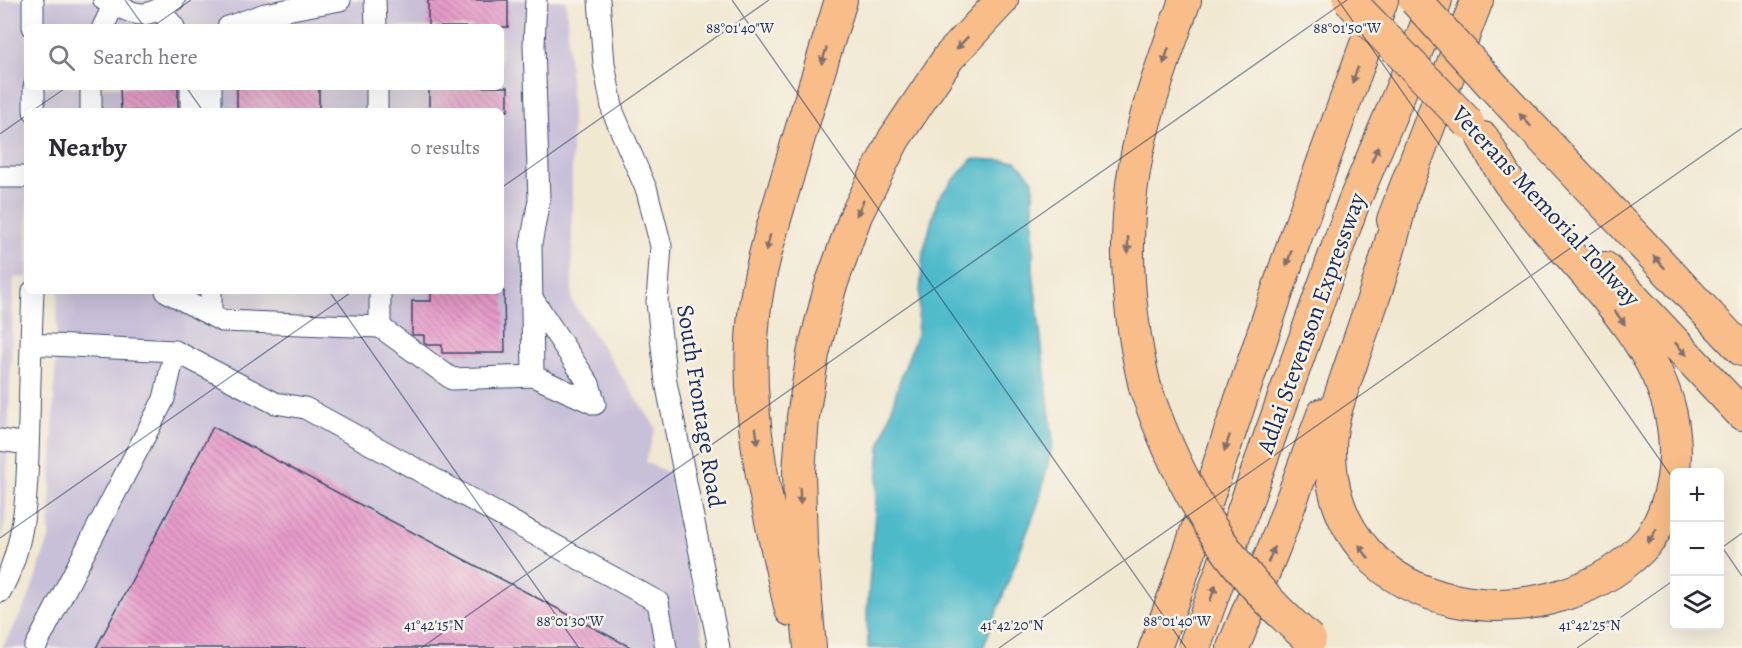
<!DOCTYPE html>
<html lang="en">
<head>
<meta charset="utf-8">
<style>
  body { margin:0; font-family:Alegreya,serif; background:#f2f2f3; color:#2b2b33 }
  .controls { position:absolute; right:18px; bottom:18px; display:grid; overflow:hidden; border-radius:9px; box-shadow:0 6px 24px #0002 }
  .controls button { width:54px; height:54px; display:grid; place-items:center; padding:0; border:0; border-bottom:2px solid #e1e1e2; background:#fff; color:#2b2b33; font:30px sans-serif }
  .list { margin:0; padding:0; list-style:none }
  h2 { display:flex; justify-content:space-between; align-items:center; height:78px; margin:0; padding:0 24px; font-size:26px }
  h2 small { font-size:20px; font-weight:400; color:#7c7c81 }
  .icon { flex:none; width:33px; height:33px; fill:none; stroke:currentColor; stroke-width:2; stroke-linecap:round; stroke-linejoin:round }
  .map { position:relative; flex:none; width:1742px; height:648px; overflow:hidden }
  .search { position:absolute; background:#fff; box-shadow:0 6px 24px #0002; left:24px; top:24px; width:480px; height:66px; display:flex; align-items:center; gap:15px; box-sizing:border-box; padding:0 21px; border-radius:9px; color:#7c7c81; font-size:22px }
  .panel { position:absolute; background:#fff; box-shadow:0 6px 24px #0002; left:24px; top:108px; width:480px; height:186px; border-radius:9px }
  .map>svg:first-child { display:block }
  .industrial { fill:#c8bfd8; fill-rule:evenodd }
  .water { fill:#4ebaca; stroke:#347494; stroke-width:1.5 }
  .building { fill:url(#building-back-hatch) }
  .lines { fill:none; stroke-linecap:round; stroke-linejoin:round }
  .minor-casing { stroke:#3b4b6f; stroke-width:23 }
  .highway-casing { stroke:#3b4b6f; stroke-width:34 }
  .minor { stroke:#fff; stroke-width:21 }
  .highway { stroke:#f8bd88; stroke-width:32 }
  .highway-bridge-casing { stroke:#3b4b6f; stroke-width:34; stroke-linecap:butt }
  .highway-bridge { stroke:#f8bd88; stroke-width:32 }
  .oneway { fill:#7e6f71 }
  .ticks { fill:none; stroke:#1b2f5e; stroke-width:1.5; stroke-opacity:0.45 }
  .labels { text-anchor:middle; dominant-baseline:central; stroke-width:5; stroke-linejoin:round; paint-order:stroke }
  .street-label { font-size:24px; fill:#1b2f5e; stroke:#f7f3e8 }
  .ticks-label { font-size:15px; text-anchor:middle; fill:#1b2f5e; stroke:#f7f3e8; stroke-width:5; stroke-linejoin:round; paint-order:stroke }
</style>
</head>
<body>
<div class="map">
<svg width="1742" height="648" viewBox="0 0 1742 648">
  <defs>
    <pattern id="building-back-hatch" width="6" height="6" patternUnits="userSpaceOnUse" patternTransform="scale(1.5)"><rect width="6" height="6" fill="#e89cca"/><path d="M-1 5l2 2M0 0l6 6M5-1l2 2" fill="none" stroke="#bb80a7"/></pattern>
  </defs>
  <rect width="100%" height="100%" fill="#f7f3e8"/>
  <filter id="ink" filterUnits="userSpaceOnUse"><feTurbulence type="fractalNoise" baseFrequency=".0167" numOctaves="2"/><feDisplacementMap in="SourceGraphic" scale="12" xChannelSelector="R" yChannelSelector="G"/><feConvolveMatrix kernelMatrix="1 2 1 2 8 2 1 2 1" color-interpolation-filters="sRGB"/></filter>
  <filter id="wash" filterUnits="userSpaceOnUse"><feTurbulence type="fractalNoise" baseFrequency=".008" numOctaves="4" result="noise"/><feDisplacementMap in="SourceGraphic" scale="24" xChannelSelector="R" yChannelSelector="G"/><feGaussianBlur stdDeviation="1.35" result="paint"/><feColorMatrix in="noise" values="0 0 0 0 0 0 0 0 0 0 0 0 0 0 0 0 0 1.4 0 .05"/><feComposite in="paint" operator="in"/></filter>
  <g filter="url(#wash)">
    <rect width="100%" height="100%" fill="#f1e8d1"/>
    <path class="industrial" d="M0,0H566L572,115V301L656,428L645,462L669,473L705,648H2L27,602L49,539L58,291H501V111H27V277L14,278L6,499L5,521L0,543ZM27,27H501V87H27Z"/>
    <path class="water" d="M972,159L1016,161L1033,180V271L1053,442L1039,501L983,648H868L867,612L880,448L899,383L917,334L923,253L938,198Z"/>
    <g id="blocks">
      <path class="building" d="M428,0H508V27H428Z
        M120,87H178V111H121Z
        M237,87H319V111H237Z
        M429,87H508V111H429Z
        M431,291H504L505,353H442V345H427L424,343V335H412V301H431Z
        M213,427L632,648H96Z"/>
    </g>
  </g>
  <g filter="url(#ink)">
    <use href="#blocks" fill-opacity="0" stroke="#3b4b6f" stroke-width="1.5"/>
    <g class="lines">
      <defs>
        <path id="minor" d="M33,0V27
          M104,0C138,15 141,22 174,0
          M375,0L376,27
          M599,0L604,64L613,112L647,191L661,246L657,302L666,382L719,648
          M160,10L174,27
          M103,27L114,4
          M228,27L265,14L340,0
          M34,87V111
          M191,87V111
          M377,87V111
          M91,111V87
          M211,111V87
          M0,177H27
          M166,291L222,321L380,327V291
          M532,298L589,384L595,404L533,376
          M211,315V291
          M380,327L452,379L533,376L531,244L539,200L534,45L536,0
          M31,344L175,351L275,403L305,408L658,602L666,648
          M0,440L28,444
          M0,592C29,540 27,479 29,421C30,377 31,334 33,291
          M35,648L164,399L175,351"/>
        <path id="highway" d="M1495,88L1742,350
          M1401,200C1390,256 1369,310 1351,364C1342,391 1330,420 1330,449C1330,624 1557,648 1650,539C1674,502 1680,458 1671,415C1653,329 1561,253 1510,184C1500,170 1492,153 1483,138
          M1393,220L1477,0
          M1605,268L1742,414
          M1145,387C1124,298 1120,210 1145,121C1156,80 1171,40 1185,0
          M791,610C769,515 743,414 754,315C759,268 774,223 787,178C804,119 823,59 841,0
          M810,648L801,544L799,472L803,417L813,354L830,288L856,215L894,139L949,57L1002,0
          M1155,648L1178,586L1294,242L1382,0
          M1194,648L1353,204L1408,73L1436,0
          M1233,648L1275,545L1323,414"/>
      </defs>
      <use href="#minor" class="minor-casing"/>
      <use href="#highway" class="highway-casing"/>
      <use href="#minor" class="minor"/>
      <use href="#highway" class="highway"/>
      <defs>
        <path id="highway-bridge" d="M1349,0L1468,123
          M1415,0L1495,88
          M1145,387C1181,491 1227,568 1310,640"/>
      </defs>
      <use href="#highway-bridge" class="highway-bridge-casing"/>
      <use href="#highway-bridge" class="highway-bridge"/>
    </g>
    <defs><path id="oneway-solid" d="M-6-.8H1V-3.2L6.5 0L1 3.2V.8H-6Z" transform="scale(1.5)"/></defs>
    <g class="oneway">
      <use href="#oneway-solid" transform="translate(962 43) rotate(133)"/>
      <use href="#oneway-solid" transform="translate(824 56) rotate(107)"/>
      <use href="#oneway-solid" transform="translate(1166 56) rotate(108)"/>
      <use href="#oneway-solid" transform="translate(1355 75) rotate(110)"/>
      <use href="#oneway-solid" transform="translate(1525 120) rotate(-133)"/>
      <use href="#oneway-solid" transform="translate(1375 154) rotate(-67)"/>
      <use href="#oneway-solid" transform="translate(860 208) rotate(115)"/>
      <use href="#oneway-solid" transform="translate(768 243) rotate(105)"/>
      <use href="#oneway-solid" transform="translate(1128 245) rotate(90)"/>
      <use href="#oneway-solid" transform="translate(1289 258) rotate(108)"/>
      <use href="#oneway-solid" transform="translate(1659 262) rotate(-133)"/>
      <use href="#oneway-solid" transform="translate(1620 318) rotate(53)"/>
      <use href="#oneway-solid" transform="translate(1681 349) rotate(47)"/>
      <use href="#oneway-solid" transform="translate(757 436) rotate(82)"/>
      <use href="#oneway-solid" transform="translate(1227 443) rotate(109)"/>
      <use href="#oneway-solid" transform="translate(800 496) rotate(88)"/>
      <use href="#oneway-solid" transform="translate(1652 536) rotate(122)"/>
      <use href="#oneway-solid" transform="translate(1364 552) rotate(-125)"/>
      <use href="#oneway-solid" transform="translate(1271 555) rotate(-68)"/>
      <use href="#oneway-solid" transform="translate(1213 593) rotate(-70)"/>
    </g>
  </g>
  <path class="ticks" d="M125,0L144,27M732,0L1186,648M1338,0L1674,480M152,27L191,0M186,87L203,111M32,111L67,87M0,134L27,115M501,188L769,0M329,291L579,648M0,538L353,291M1720,544L1742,576M1720,549L1742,533M421,648L1347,0M999,648L1742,128M1577,648L1674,580"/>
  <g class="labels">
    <g class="street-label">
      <text transform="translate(1546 206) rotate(47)">Veterans Memorial Tollway</text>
      <text transform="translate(1311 323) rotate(-70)">Adlai Stevenson Expressway</text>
      <text transform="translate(701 406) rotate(81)">South Frontage Road</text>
    </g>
  </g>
  <g class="ticks-label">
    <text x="740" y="33">88°01'40"W</text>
    <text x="1347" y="33">88°01'50"W</text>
    <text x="570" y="626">88°01'30"W</text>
    <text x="1177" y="626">88°01'40"W</text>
    <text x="434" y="630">41°42'15"N</text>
    <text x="1012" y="630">41°42'20"N</text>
    <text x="1590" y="630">41°42'25"N</text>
  </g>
</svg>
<div class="controls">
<button>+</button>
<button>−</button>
<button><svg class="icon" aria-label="layers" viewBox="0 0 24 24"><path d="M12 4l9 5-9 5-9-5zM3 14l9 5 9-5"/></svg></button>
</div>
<div class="search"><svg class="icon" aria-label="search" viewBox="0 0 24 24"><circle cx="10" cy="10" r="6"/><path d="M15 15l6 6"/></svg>Search here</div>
<section class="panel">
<h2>Nearby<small>0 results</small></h2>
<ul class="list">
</ul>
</section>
</div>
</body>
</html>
